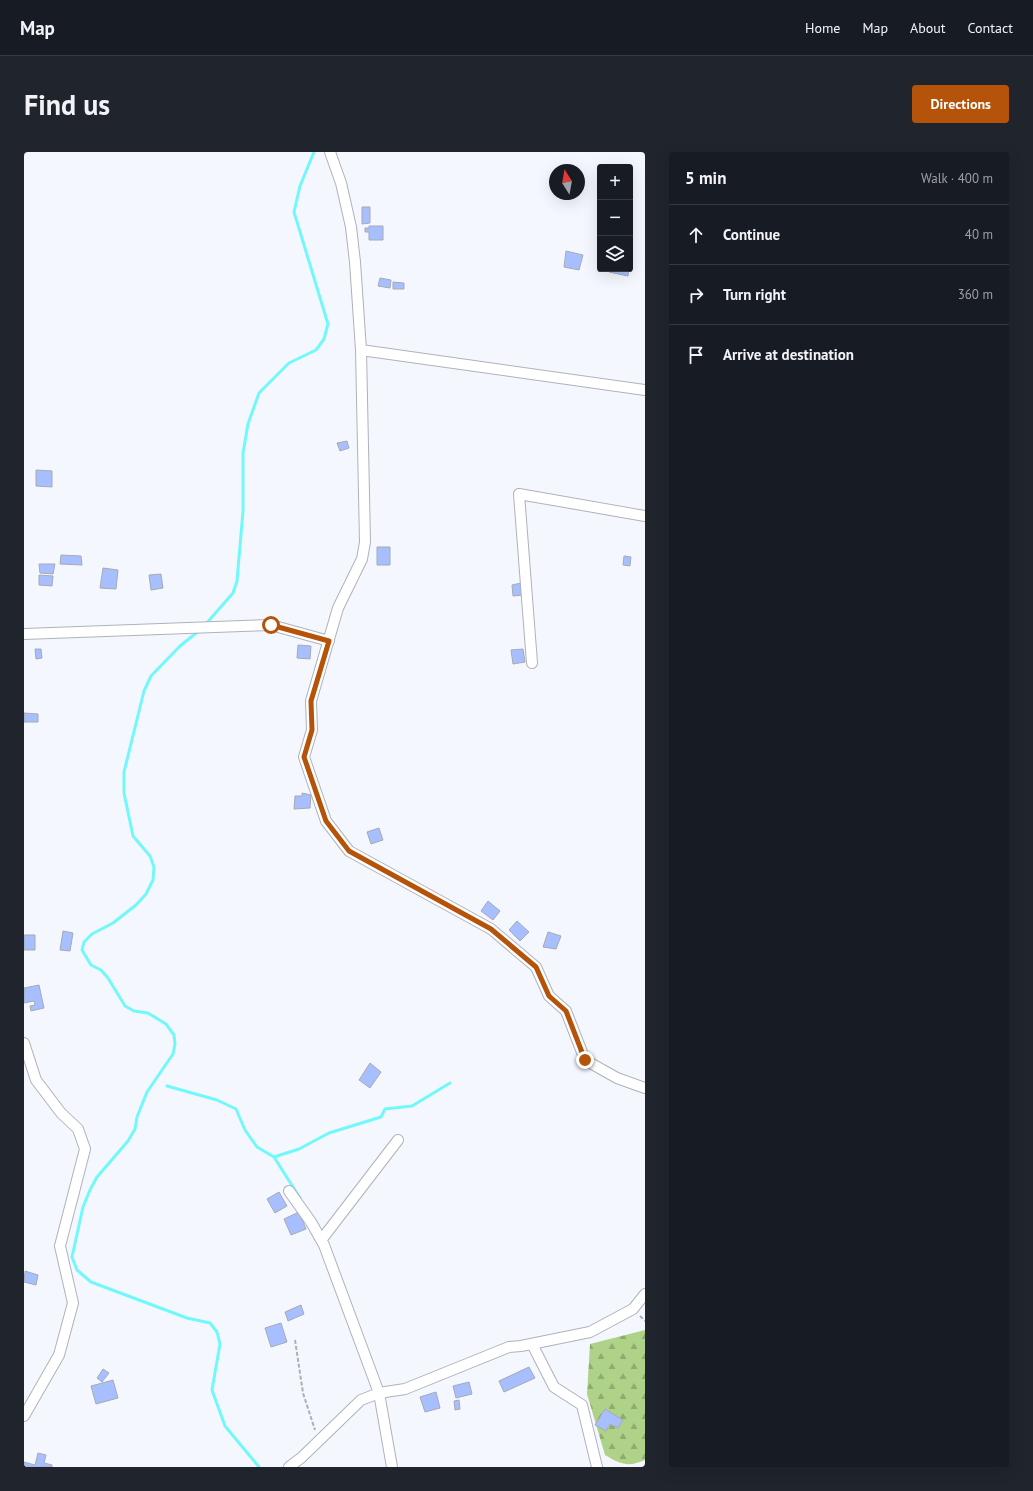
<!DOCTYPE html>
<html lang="en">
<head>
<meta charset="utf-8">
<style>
  body { margin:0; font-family:"PT Sans",sans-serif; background:#20242c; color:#f1f3f6 }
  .controls { position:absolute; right:12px; top:12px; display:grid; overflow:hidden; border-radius:4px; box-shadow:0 4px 16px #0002 }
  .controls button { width:36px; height:36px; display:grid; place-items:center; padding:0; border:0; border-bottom:1px solid #363941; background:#171b24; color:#f1f3f6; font:20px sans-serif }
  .compass { position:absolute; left:525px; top:12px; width:36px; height:36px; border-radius:50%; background:#171b24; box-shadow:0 4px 16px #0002; rotate:349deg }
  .stop { position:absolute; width:12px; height:12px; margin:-9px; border:3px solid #b45309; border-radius:50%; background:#fff }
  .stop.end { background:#b45309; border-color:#fff; box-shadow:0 1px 4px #0008 }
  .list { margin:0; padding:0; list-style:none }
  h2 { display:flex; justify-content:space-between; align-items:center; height:52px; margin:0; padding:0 16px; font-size:17px }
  h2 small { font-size:13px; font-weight:400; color:#9ea1a6 }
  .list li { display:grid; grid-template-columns:26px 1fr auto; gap:12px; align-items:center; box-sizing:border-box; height:60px; padding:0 16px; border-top:1px solid #363941 }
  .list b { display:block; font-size:15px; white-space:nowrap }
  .list em { font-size:13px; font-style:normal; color:#9ea1a6 }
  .icon { flex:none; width:22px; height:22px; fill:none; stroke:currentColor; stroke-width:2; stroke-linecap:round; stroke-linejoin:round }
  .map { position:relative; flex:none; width:621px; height:1315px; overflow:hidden; border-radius:4px }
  header { display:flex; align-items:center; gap:24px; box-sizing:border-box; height:56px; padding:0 20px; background:#171b24; border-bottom:1px solid #363941 }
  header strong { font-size:19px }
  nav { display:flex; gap:22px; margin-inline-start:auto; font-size:14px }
  .intro { display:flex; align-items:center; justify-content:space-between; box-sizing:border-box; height:96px; padding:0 24px }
  h1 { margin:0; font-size:28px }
  .button { padding:10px 18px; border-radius:4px; background:#b45309; color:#fff; font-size:14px; font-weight:700 }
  main { display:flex; gap:24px; padding:0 24px }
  aside { flex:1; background:#171b24; border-radius:4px; box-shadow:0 4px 16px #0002 }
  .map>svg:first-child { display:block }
  .forest { fill:url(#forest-firs) }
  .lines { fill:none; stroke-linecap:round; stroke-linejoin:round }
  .stream { stroke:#72f8fb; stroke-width:3 }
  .building { fill:#a7bffe; stroke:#a7aab2 }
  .minor-casing { stroke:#afb2ba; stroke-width:12 }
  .path { stroke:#adafb4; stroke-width:2; stroke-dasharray:4 2; stroke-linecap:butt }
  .minor { stroke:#fff; stroke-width:10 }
  .route { stroke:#b45309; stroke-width:5 }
</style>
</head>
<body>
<header>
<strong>Map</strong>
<nav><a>Home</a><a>Map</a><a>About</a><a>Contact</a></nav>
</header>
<div class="intro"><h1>Find us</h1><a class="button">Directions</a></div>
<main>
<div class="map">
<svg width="621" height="1315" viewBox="0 0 621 1315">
  <defs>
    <pattern id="forest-firs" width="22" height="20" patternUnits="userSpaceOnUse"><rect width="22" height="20" fill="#aed288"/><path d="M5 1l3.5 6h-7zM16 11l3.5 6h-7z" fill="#8eab70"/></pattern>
  </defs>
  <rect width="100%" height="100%" fill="#f5f7fe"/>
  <path class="forest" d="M621,1178V1308C605,1315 597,1313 581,1303L563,1242L566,1192Z"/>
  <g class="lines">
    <path class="stream" d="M181,473L209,441L213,429L219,359V301L224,272L235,241L265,211L292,198L300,187L304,172L270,60L276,34L290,0
      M176,478L156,494L127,524L120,539L100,620V641L109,684L126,704L130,715L129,728L122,742L112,753L89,771L68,782L60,790L58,798L67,813L77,818L84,826L101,854L110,859L124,861L142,872L150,883L151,892L149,902L123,940L113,965L111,977L104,989L73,1025L66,1038L59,1055L48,1105L53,1118L67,1130L163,1166L186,1171L193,1180L196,1192L188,1238L201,1274L235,1315
      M143,934L193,948L212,957L221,978L233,995L250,1005L275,997L305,981L357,965L361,957L388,954L426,931
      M250,1005L276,1046"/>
  </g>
  <path class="building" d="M338,55H346V71L338,72Z
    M345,74H359V88H345V80H341V76H345Z
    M542,99L559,103L555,118L540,115Z
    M585,117H605L604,124L585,120Z
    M356,126L367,128L366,136L354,134Z
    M369,130L380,131V137H369Z
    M323,289L325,296L316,299L313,291Z
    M12,318L28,319V335L12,334Z
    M353,395H366V413H353Z
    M37,403L57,404L58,413L36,412Z
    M600,404L607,405L606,414L599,413Z
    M15,412H31L29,422L16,421Z
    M79,416L94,418L92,437L76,436Z
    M137,422L139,436L127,438L125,423Z
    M15,423L29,424L28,434L15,433Z
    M497,431L499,443L489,444L488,433Z
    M274,493L287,494L286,507L273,506Z
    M11,497H17L18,506L12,507Z
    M499,497L501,510L489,512L487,498Z
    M0,561L14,562V570H0Z
    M278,641L287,643L286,656L270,657L271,644H278Z
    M355,676L359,688L347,692L343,680Z
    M464,749L476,759L469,768L457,759Z
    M493,769L505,780L496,789L485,778Z
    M39,779L49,781L46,799L36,798Z
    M524,780L537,784L532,797L519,795Z
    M0,783H11V798H0Z
    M15,833L20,856L7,859L6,854L11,853L10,849L0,851V836Z
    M346,911L357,920L346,936L335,928Z
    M255,1040L263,1054L251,1061L243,1047Z
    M275,1060L282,1077L267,1083L260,1067Z
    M1,1119L14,1123L12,1133L0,1130Z
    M277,1153L280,1162L264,1169L261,1160Z
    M257,1171L263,1190L247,1195L241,1176Z
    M505,1215L511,1226L480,1240L475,1229Z
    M79,1217L85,1221L78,1230L73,1226Z
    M89,1228L94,1246L72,1252L67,1234Z
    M445,1230L448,1242L432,1246L429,1234Z
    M412,1240L416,1256L401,1260L396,1245Z
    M435,1248L436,1257L431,1258L430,1249Z
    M581,1257L599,1268L594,1276L586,1272L582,1279L571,1273Z
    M14,1301L22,1303L20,1311L28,1313V1315H0V1310L11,1313Z"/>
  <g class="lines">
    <defs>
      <path id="minor" d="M306,0L317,31L327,75L331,110L337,198L341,390L338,407L314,456L287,549L288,578L280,605L302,669L325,699L467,777L512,815L525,844L542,859L561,908L593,926L621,936
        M337,198L621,238
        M0,482L247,473L305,489
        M508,511L495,342L621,364
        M0,891L12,928L37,961L54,977L61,997L36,1094L49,1151L35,1203L0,1264
        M265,1039L287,1070L300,1093L355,1241L368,1315
        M298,1087L374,988
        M508,1192L530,1235L558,1253L573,1315
        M265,1315L277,1306L337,1248L355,1241L381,1237L485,1195L497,1194L566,1180L609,1157L621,1142"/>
    </defs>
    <use href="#minor" class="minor-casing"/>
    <path class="path" d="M616,1164L621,1169
      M271,1188L279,1241L291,1278"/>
    <use href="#minor" class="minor"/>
  </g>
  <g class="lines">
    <path class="route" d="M247,473L305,489L287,549L288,578L280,605L302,669L325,699L467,777L512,815L525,844L542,859L561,908"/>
  </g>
</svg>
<div class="controls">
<button>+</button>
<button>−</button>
<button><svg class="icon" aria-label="layers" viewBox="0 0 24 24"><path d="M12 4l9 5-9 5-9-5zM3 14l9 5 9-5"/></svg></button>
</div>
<svg class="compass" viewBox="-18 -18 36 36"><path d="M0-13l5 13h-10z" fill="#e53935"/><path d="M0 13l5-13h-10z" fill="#9ea1a6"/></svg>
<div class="stop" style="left:247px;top:473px"></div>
<div class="stop end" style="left:561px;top:908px"></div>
</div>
<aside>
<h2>5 min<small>Walk · 400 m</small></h2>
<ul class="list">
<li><svg class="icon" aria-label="ahead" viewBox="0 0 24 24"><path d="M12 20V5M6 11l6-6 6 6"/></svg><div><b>Continue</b></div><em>40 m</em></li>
<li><svg class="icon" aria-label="right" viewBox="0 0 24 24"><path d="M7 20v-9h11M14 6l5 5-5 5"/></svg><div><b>Turn right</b></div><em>360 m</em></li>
<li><svg class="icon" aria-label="arrive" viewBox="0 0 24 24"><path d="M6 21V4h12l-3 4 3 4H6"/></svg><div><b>Arrive at destination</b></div></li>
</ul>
</aside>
</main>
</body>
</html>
